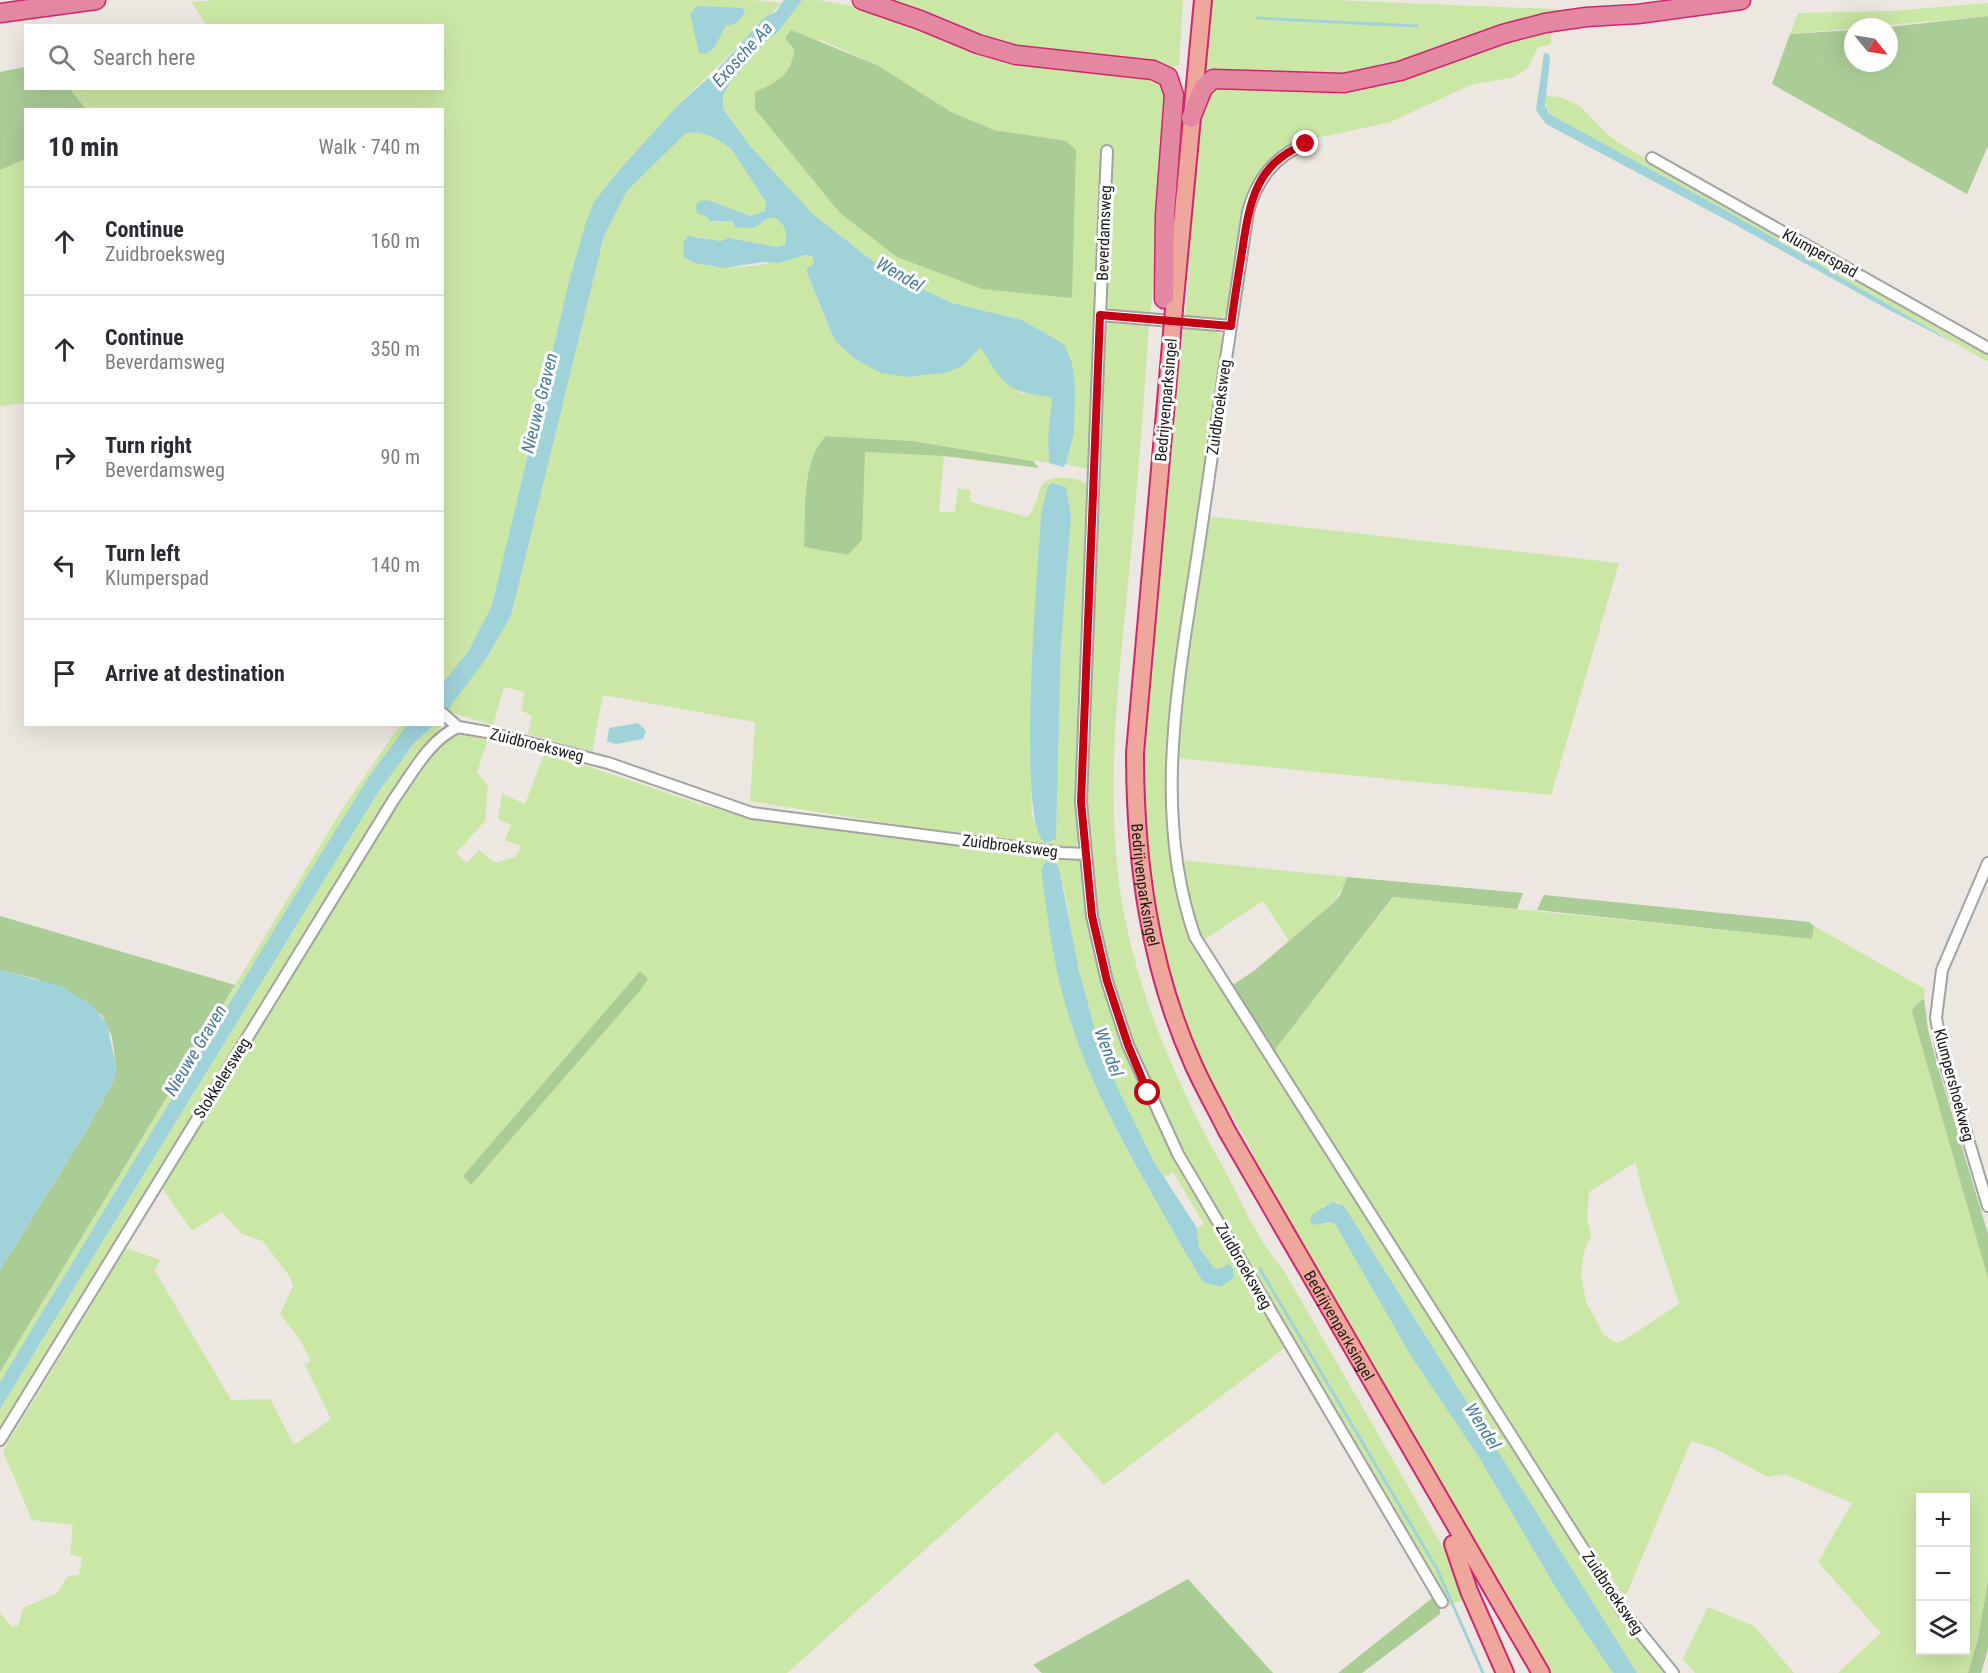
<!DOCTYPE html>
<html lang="en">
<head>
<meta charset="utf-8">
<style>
  body { margin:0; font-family:"Roboto Condensed",sans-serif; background:#f7f7f7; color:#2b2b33 }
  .controls { position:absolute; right:18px; bottom:18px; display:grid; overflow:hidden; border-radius:0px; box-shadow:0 6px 24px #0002 }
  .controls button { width:54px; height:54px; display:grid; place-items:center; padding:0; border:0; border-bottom:2px solid #e1e1e2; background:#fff; color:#2b2b33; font:30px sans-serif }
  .compass { position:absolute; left:1844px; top:18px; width:54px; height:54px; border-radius:50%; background:#fff; box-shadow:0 6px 24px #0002; rotate:120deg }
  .stop { position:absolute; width:18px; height:18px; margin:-14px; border:4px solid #c30314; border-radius:50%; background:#fff }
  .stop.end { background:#c30314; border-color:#fff; box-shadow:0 2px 6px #0008 }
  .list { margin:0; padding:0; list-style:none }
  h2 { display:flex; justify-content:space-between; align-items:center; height:78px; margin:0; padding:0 24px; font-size:26px }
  h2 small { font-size:20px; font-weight:400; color:#7c7c81 }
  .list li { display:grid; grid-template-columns:39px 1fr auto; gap:18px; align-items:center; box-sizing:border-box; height:108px; padding:0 24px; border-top:2px solid #e1e1e2 }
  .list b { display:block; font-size:22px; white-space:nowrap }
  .list p { margin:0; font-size:20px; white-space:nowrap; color:#7c7c81 }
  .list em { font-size:20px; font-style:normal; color:#7c7c81 }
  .icon { flex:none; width:33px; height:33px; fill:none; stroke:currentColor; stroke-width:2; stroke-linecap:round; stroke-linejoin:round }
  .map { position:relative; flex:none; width:1988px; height:1673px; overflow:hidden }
  .search { position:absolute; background:#fff; box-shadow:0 6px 24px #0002; left:24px; top:24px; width:420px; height:66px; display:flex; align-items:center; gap:15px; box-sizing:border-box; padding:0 21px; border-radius:0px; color:#7c7c81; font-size:22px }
  .panel { position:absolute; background:#fff; box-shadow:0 6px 24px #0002; left:24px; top:108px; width:420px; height:618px; border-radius:0px }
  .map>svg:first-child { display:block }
  .grass { fill:#cbe7a5; fill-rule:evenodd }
  .forest { fill:#aacc95 }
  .water { fill:#a0d2da }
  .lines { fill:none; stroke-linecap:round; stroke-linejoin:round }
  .stream { stroke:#a0d2da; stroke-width:3 }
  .minor-casing { stroke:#a2a2a2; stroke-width:14 }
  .trunk-casing { stroke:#d22570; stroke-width:20 }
  .motorway-casing { stroke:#d22570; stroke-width:21 }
  .minor { stroke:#fff; stroke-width:10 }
  .trunk { stroke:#efa79c; stroke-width:16 }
  .motorway { stroke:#e487a1; stroke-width:18 }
  .trunk-bridge-casing { stroke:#d22570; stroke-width:20; stroke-linecap:butt }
  .trunk-bridge { stroke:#efa79c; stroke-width:16 }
  .route { stroke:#c30314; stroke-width:8 }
  .labels { text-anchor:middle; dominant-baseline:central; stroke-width:6; stroke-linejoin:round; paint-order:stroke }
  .street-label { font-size:16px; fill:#1b1b1b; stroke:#fff }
  .water-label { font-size:18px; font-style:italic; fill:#477ba0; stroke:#fff }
</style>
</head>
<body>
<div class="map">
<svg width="1988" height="1673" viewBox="0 0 1988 1673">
  <rect width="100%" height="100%" fill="#ece7e0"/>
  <path class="grass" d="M215,0H752L782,3L677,106L614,176L594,202L550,362L492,605L469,650L443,683L442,110L86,109L70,89L442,88V26L206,25L191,2Z
    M802,0H818L863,8L1033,65C1071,71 1111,64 1148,74C1155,76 1161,84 1167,88L1159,232L1150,316L1112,312L1104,302L1091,461L1086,469L1066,464L1072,443L1064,344L1022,320L952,303L888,273L814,215L750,146L723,109V95L731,81ZM819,39L877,65L951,112L994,130L1066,141L755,92C777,82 792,75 794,49Z
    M872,0H1183L1179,65L1172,67L1044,56Z
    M1212,0H1332L1601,11L1417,61L1332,78L1220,72L1202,68Z
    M1988,3V16L1790,34L1798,13L1891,11Z
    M1551,30V44L1538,47L1528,68L1514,77L1470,85L1391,122L1303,141L1259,174L1247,197L1243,212L1228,312L1217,321L1185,320L1189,267H1186L1201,104L1212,87L1303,90Z
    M1546,96L1560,97L1580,106L1608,135L1622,145L1988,353V362L1725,210L1555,118L1546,110Z
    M686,133C703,130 719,139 732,150L766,202L765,211L750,216L708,200L705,214L717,222L726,219L755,227C759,225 765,220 769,218C783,214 788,236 785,245L777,247L730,238L721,241L695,236L684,257C723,278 770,262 808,255L814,259V265L807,268V273L835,341L855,359L907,377L928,375L945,373L980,347L1020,393L1052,396L1048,438L1049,463L912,441L826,436L804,547L848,555L862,540L864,452L944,456L939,512H955L958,488L970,490L971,502L1027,517C1046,499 1029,475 1067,478C1076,479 1082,479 1089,486L1076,756L1079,839L1076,848L1069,850L1024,845L750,801L755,722L603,695L592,752L528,734L532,716L521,710L525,692L504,687L493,725L446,711L486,659L511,616L604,236L627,191ZM1052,483L1066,487L1071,516L1061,645L1056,839L1037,826L1032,815L1030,764V699L1041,514L1048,486Z
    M25,159V403L0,406V170Z
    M1112,320L1149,322C1144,406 1137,490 1129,574C1119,674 1107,774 1118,875C1130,975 1170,1071 1218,1158C1239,1196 1255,1237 1283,1269L1452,1563L1467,1598L1446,1607L1180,1152L1120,1014L1102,945L1088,863L1082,792L1103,334L1105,326Z
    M1184,327C1200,327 1221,324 1224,344L1168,769L1192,938L1669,1673H1637L1626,1658L1351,1217L1339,1202L1323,1206L1327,1224L1331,1222L1335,1224L1411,1356L1480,1459L1557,1590L1613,1673H1549L1261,1175L1249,1144L1230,1112L1217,1096L1195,1049L1167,969L1148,880L1142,753L1169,444Z
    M1205,516L1619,563L1551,795L1176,758Z
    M400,725H408L370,775L291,902L0,1382V1372L343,808Z
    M434,725H442L377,814L0,1431V1409L377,794L415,742Z
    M458,732L489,736L477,772L488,786L485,821L456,853L467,863L479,850L495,863L515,857L521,846L505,840L511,825L498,819L502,794L525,804L545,752L703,805L748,817L1008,854L1081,857L1125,1044L1145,1096L1171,1148L1287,1346L1104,1485L1057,1432L787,1673H0V1613L12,1627L18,1626L23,1608L57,1593L68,1576L79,1575L82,1557L70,1554L73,1525L32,1520L3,1451L126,1248L160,1260L155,1271L231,1400L270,1399L294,1445L331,1419L305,1365L311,1361L299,1338L280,1314L293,1287L290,1277L263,1241L242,1234L222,1212L192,1231L162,1188L385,820C402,795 429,743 458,732ZM1057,864C1069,898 1070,936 1079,971C1095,1040 1124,1120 1165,1177L1173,1172L1204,1224L1197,1228L1199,1247L1214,1268L1219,1269L1220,1287L1203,1282L1189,1259C1142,1176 1090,1094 1064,1000C1052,958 1047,913 1041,869ZM640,971L638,993L471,1185L463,1176Z
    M1180,860L1347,877C1339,905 1310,921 1289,941L1263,901L1202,941Z
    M1394,897L1812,939L1814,926L1925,989L1924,998L1913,1008L1912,1012L1988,1279V1580L1978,1639L1968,1673H1838L1881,1633L1818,1562L1852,1503L1784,1474L1768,1477L1714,1448L1691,1441L1625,1598L1556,1496L1274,1051ZM1636,1162L1641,1188L1679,1304L1625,1340L1616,1343L1604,1335L1586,1302L1581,1273L1584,1252L1591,1235L1587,1219L1589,1192ZM1920,1498H1966V1650H1920Z
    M1708,1607L1754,1626L1794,1673H1695L1683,1659Z"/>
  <path class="forest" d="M1988,16V146L1967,194L1772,84L1790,34L1853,30V63H1889V27Z
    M791,30L877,65L951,112L994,130L1066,141L1076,150L1072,298L982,289L897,257L840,213L755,109V92C777,82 792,75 794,49L785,38Z
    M25,67L26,88L70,89L86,109L26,110L25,159L0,170V72Z
    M826,436L912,441L1033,461L1039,468L944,456L865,452L862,540L848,555L804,547C806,513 801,461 826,436Z
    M1347,877L1523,893L1517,909L1393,897L1274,1051L1231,986L1254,971L1332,904L1340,895Z
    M1544,895L1809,922L1814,926L1812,939L1537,910Z
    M0,916L235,985L0,1372V1270L88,1128L114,1080L116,1067L112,1037L102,1015L37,979L0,970Z
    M640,971L648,979L638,993L471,1185L463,1176Z
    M1924,998L1928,1030L1937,1064L1988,1234V1279L1912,1012L1913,1008Z
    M1188,1579L1273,1673H1042L1033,1665Z
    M1988,1580V1649L1981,1673H1968L1978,1639Z
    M1436,1595L1440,1603V1614L1362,1673H1338Z"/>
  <path class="water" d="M784,0H802L778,32L768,39L731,81L723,95V109L750,146L814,215L888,273L952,303L1022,320L1064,344L1072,363L1075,387L1074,433L1066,464L1063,467L1049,463L1048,438L1052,397C1005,392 1005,385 980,347L963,366L945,373L907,377L881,373L855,359L835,341L807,273V268L814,264L812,256L805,255L778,263L763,262L724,268L695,263L684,257L683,243L688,236L721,241L729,238L777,247L785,245C789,234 782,213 767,219C763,221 759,226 755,227C749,229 741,227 735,227L733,221H710L705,215L698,214L695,208L699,201L708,200L750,216L765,211L766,202L732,150C719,139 703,130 686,133L627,191L604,236L511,616L486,659L443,716V683L469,650L492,605L570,278L586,222L594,202L614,176L677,106L716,71L765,17L776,12Z
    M697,6L743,8L745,12L737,23L726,26L714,48L706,54L699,53L690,14Z
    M1544,53L1549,54L1550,59L1545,106L1549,114L1725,210L1958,345L1889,310L1734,224L1546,124L1536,110Z
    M1052,483L1066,487L1071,516L1061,645L1056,839L1045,843C1015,823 1039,560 1041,514L1048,486Z
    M638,723L646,731L643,739L616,744L607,741L609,728Z
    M408,724L434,725L415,742L377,794L0,1409V1382L291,902L370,775Z
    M1053,861L1057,864L1060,873L1079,971L1097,1037L1119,1091L1153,1160L1197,1228L1199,1247L1214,1268L1219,1269L1228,1264L1232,1266L1234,1278L1220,1287L1203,1282L1189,1259C1142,1175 1090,1094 1064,1000C1052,958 1047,913 1041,869L1046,862Z
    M0,970L61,986L92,1005L107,1024L116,1067L114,1080L88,1128L0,1270Z
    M1332,1202L1343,1205L1351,1217L1637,1673H1613L1557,1590L1480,1459L1411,1356L1335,1224L1331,1222L1312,1225L1310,1220L1312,1215Z"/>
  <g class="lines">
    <path class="stream" d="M1257,18L1417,26
      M1260,1269L1437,1569L1483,1673"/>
    <defs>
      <path id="minor" d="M1306,144C1275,155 1256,181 1248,212C1232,318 1216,425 1201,531C1182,664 1149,806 1195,937L1622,1610L1673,1673
        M1107,151L1100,315L1231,326
        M1652,158L1988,348
        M1100,315L1081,802L1092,916L1107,981L1128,1045L1178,1154L1442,1602
        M442,713L458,727L487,732L608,763L752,813L1062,853L1085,854
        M1988,863L1942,970L1936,1018L1943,1055L1988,1206
        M0,1440L394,799C412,774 429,740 458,727"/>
      <g id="trunk">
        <path d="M1174,309L1203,0"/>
        <path id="s1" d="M1172,333L1135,753C1135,860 1149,967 1194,1066C1204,1088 1216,1109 1227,1131L1541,1673"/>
        <path d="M1453,1544L1469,1591L1505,1673"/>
      </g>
      <path id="motorway" d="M862,0L920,20L978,44L1016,55L1153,70L1168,77L1174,95L1165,215L1164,299
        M0,13L96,0
        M1191,118L1203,88L1213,79L1344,83L1400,71L1503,34L1545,23L1586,17L1638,14L1741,0"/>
    </defs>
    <use href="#minor" class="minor-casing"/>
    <use href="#trunk" class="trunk-casing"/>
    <use href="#motorway" class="motorway-casing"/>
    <use href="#minor" class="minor"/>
    <use href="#trunk" class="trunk"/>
    <use href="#motorway" class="motorway"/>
    <defs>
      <path id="trunk-bridge" d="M1172,333L1174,309"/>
    </defs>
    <use href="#trunk-bridge" class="trunk-bridge-casing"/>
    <use href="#trunk-bridge" class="trunk-bridge"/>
  </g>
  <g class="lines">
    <path class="route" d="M1148,1093L1128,1045L1107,981L1092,916L1081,802L1100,315L1231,326C1234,301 1238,277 1242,252C1249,205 1255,162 1306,144"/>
  </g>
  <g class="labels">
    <g class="street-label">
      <text transform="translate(1104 233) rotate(-88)">Beverdamsweg</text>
      <text transform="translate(1820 253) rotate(29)">Klumperspad</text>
      <text transform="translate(1166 400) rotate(-85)">Bedrijvenparksingel</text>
      <text transform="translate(1219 407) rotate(-82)">Zuidbroeksweg</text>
      <text transform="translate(537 745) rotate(14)">Zuidbroeksweg</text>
      <text transform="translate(1010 846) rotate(7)">Zuidbroeksweg</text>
      <text stroke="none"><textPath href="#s1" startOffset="554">Bedrijvenparksingel</textPath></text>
      <text transform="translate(222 1078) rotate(-58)">Stokkelersweg</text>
      <text transform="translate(1954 1085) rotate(75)">Klumpershoekweg</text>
      <text transform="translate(1244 1266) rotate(60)">Zuidbroeksweg</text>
      <text stroke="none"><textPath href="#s1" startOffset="1040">Bedrijvenparksingel</textPath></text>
      <text transform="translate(1613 1593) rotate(56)">Zuidbroeksweg</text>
    </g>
    <g class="water-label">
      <text transform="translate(742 54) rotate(-48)">Exosche Aa</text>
      <text transform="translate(900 274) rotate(30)">Wendel</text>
      <text transform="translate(539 403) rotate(-76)">Nieuwe Graven</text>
      <text transform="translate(195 1050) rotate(-59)">Nieuwe Graven</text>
      <text transform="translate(1109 1052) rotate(69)">Wendel</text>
      <text transform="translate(1483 1426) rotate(58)">Wendel</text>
    </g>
  </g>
</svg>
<div class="controls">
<button>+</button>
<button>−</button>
<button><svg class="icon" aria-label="layers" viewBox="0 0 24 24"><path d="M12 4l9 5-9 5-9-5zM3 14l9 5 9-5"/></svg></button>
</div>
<svg class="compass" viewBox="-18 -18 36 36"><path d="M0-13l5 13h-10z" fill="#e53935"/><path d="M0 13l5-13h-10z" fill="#7c7c81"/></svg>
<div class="stop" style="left:1148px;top:1093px"></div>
<div class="stop end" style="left:1306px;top:144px"></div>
<div class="search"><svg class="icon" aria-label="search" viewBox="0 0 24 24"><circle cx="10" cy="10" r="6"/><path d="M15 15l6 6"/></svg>Search here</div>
<section class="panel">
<h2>10 min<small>Walk · 740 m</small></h2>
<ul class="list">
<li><svg class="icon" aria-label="ahead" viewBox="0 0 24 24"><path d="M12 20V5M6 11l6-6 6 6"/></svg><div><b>Continue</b><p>Zuidbroeksweg</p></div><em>160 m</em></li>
<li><svg class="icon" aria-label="ahead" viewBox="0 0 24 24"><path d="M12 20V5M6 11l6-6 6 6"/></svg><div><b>Continue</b><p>Beverdamsweg</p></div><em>350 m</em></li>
<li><svg class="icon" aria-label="right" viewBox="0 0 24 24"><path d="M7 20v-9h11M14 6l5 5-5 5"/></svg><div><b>Turn right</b><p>Beverdamsweg</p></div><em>90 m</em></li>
<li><svg class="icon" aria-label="left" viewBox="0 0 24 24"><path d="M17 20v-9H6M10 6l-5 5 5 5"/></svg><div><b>Turn left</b><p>Klumperspad</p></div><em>140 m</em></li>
<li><svg class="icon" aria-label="arrive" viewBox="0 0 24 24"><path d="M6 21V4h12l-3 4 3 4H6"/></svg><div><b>Arrive at destination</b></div></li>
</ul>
</section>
</div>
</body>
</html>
